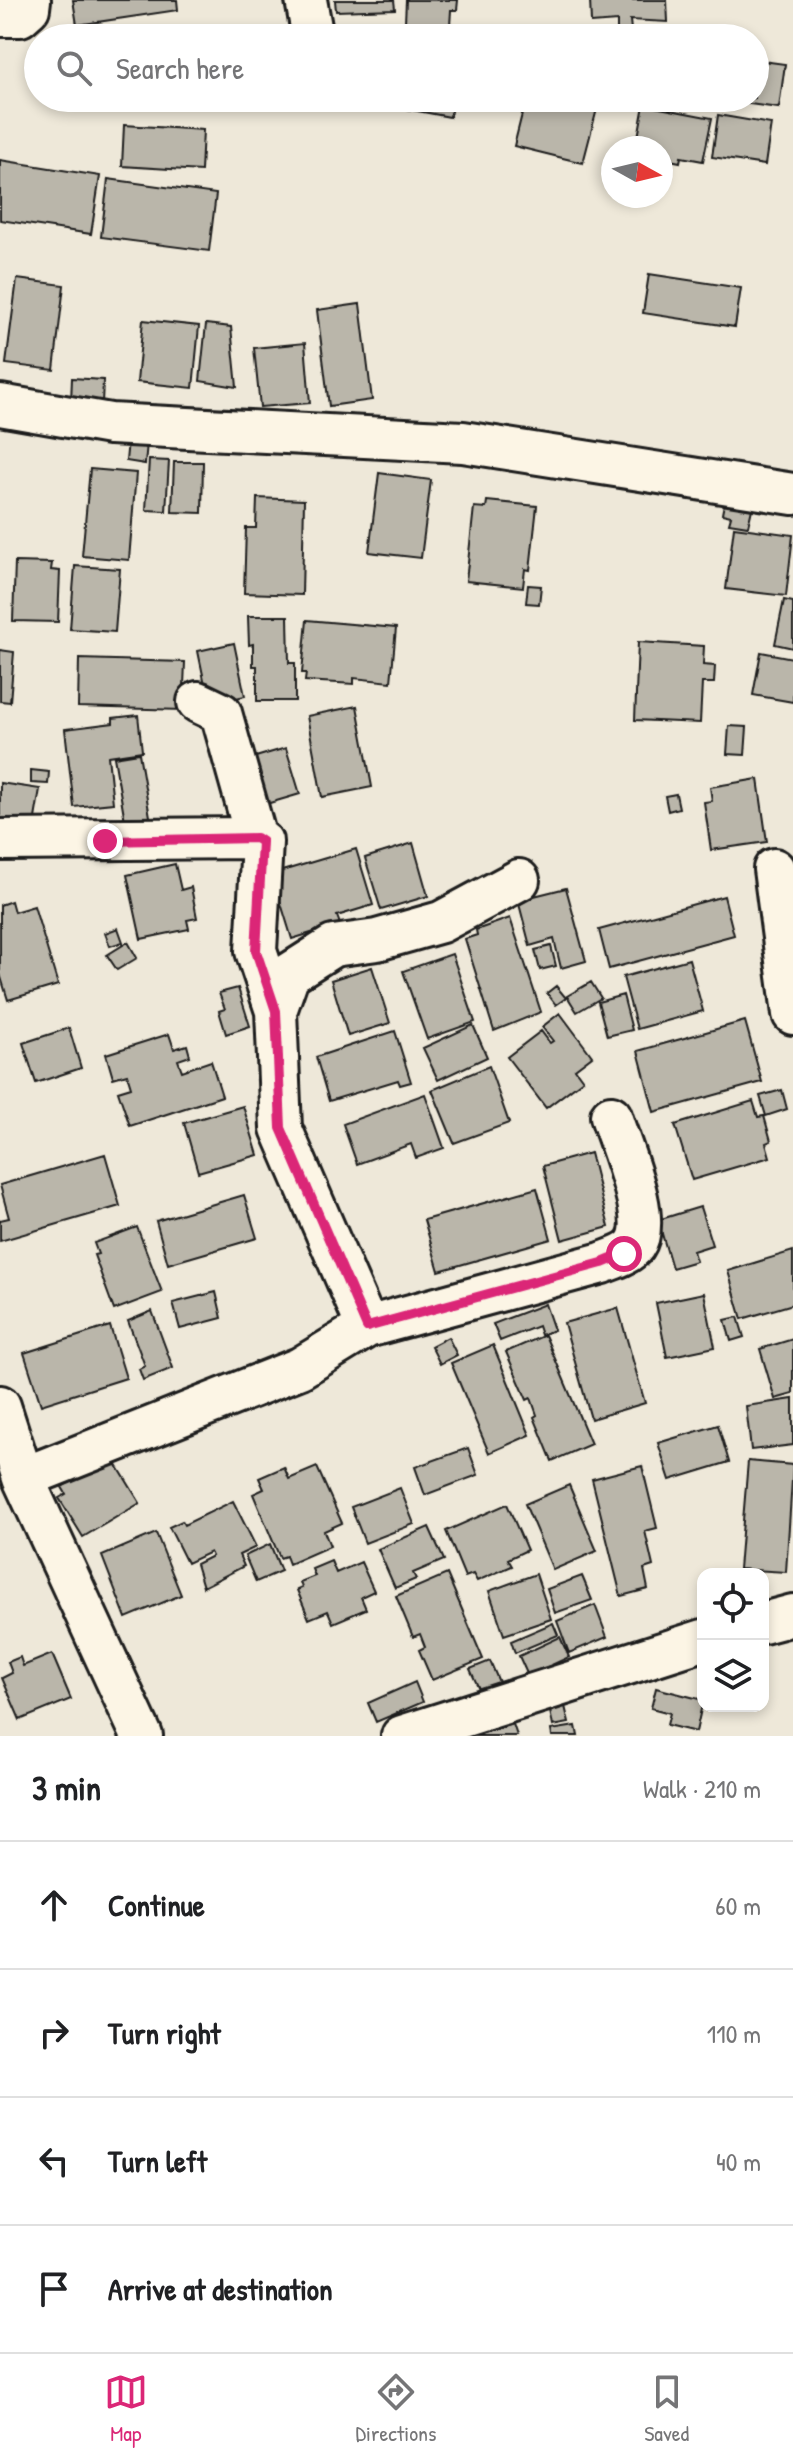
<!DOCTYPE html>
<html lang="en">
<head>
<meta charset="utf-8">
<style>
  body { margin:0; font-family:"Patrick Hand",sans-serif; background:#f2f2f2; color:#202124 }
  .controls { position:absolute; right:24px; bottom:24px; display:grid; overflow:hidden; border-radius:16px; box-shadow:0 4px 12px #0003 }
  .controls button { width:72px; height:72px; display:grid; place-items:center; padding:0; border:0; border-bottom:2px solid #e0e0e0; background:#fff; color:#202124; font:40px sans-serif }
  .compass { position:absolute; left:601px; top:136px; width:72px; height:72px; border-radius:50%; background:#fff; box-shadow:0 4px 12px #0003; rotate:98deg }
  .stop { position:absolute; width:24px; height:24px; margin:-18px; border:6px solid #db2777; border-radius:50%; background:#fff }
  .stop.end { background:#db2777; border-color:#fff; box-shadow:0 2px 8px #0008 }
  .list { margin:0; padding:0; list-style:none }
  h2 { display:flex; justify-content:space-between; align-items:center; height:104px; margin:0; padding:0 32px; font-size:34px }
  h2 small { font-size:26px; font-weight:400; color:#757577 }
  .list li { display:grid; grid-template-columns:52px 1fr auto; gap:24px; align-items:center; box-sizing:border-box; height:128px; padding:0 32px; border-top:2px solid #e0e0e0 }
  .list b { display:block; font-size:30px; white-space:nowrap }
  .list em { font-size:26px; font-style:normal; color:#757577 }
  .icon { flex:none; width:44px; height:44px; fill:none; stroke:currentColor; stroke-width:2; stroke-linecap:round; stroke-linejoin:round }
  .map { position:relative; flex:none; width:793px; height:1736px; overflow:hidden }
  .search { position:absolute; background:#fff; box-shadow:0 4px 12px #0003; left:24px; right:24px; top:24px; height:88px; display:flex; align-items:center; gap:20px; box-sizing:border-box; padding:0 28px; border-radius:44px; color:#757577; font-size:30px }
  .sheet { height:616px; background:#fff }
  nav { display:flex; justify-content:space-around; align-items:center; box-sizing:border-box; height:112px; border-top:2px solid #e0e0e0; background:#fff; font-size:22px; color:#757577 }
  nav a { display:grid; justify-items:center; gap:4px }
  nav .on { color:#db2777 }
  .map>svg:first-child { display:block }
  .building { fill:#bab6aa; stroke:#1c1c1c; stroke-width:2 }
  .lines { fill:none; stroke-linecap:round; stroke-linejoin:round }
  .minor-casing { stroke:#1c1c1c; stroke-width:46 }
  .minor { stroke:#fcf5e5; stroke-width:40 }
  .route { stroke:#db2777; stroke-width:10 }
</style>
</head>
<body>
<div class="map">
<svg width="793" height="1736" viewBox="0 0 793 1736">
  <rect width="100%" height="100%" fill="#eee8d9"/>
  <filter id="ink" filterUnits="userSpaceOnUse"><feTurbulence type="fractalNoise" baseFrequency=".0125" numOctaves="2"/><feDisplacementMap in="SourceGraphic" scale="16" xChannelSelector="R" yChannelSelector="G"/><feConvolveMatrix kernelMatrix="1 2 1 2 8 2 1 2 1" color-interpolation-filters="sRGB"/></filter>
  <g filter="url(#ink)">
    <path class="building" d="M73,0H177L178,10L77,25Z
      M335,0H394L395,9L336,11Z
      M406,0H458L457,10H451L450,26L405,22Z
      M590,0H667L668,22L630,20L631,30H617V21L591,23Z
      M755,60L785,64L779,108L728,101L755,98Z
      M119,98H192L120,104Z
      M348,98H453L450,117Z
      M526,98H570L598,105L583,163L514,146Z
      M644,105L712,118L703,161L681,157L680,162L665,159L661,169V148H636Z
      M718,115L771,124L765,165L712,157Z
      M124,125L203,130L201,171L122,166Z
      M0,160L100,176L91,234L0,220Z
      M108,179L216,194L209,251L101,237Z
      M649,274L741,288L735,327L643,313Z
      M17,279L64,285L54,370L6,364Z
      M360,304L372,400L329,406L317,310Z
      M143,320L199,326L193,388L137,382Z
      M206,324L231,327L237,387L200,381Z
      M305,343L310,403L260,407L254,348Z
      M72,378L103,380L102,404L71,402Z
      M128,441L147,443L145,464L126,461Z
      M149,460L169,461L166,511L146,510Z
      M174,462H203L202,513L172,512Z
      M90,469L136,473L129,560L82,556Z
      M379,473L431,480L421,558L369,552Z
      M257,498L304,500L302,595L244,593L246,528H256Z
      M487,501L537,506L530,570L525,569L523,587L466,581L474,507L486,508Z
      M724,504L752,509L748,526L729,523L731,516L722,514Z
      M734,527L793,535L786,596L726,589Z
      M15,562L52,563L51,570L60,571L58,622L13,621Z
      M75,566L120,569L115,632L70,629Z
      M528,585L541,586L539,604L526,603Z
      M784,600L793,602V648L775,644Z
      M248,616H288L289,663H295V701H257V666H253V644L249,645Z
      M307,620L396,628L391,682L354,678V684L305,681L306,673H302Z
      M638,642L704,646L703,665L715,666L714,683H702L700,723L635,720Z
      M234,643L245,696L209,704L198,651Z
      M0,650L14,652L10,702L0,701Z
      M761,652L793,658V702L753,695Z
      M79,659L185,662L183,710L78,707Z
      M357,706L372,787L322,797L307,716Z
      M138,715L142,751L108,756L113,803L74,807L65,729L113,723V718Z
      M729,726L747,727L745,755L727,754Z
      M286,748L300,794L256,807L242,761Z
      M139,753L153,834L128,838L114,757Z
      M31,770L49,772L48,784L31,783Z
      M758,779L767,842L711,850L704,802L712,801L710,787Z
      M0,783L40,789L32,836L0,832Z
      M676,794L679,808L668,811L665,796Z
      M413,843L428,896L381,910L365,858Z
      M356,849L373,905L337,916L340,924L292,939L272,874Z
      M175,864L181,890L191,887L197,918L187,920L189,929L141,939L127,875Z
      M566,888L586,961L561,968L554,939L530,946L518,900Z
      M724,896L734,935L609,969L599,930Z
      M11,901L14,912L34,906L58,985L8,1000L0,974V905Z
      M510,918L541,1012L494,1031L465,939L477,935L476,930Z
      M118,928L123,942L110,946L105,933Z
      M128,942L137,958L117,970L107,955Z
      M551,946L556,966L540,970L535,950Z
      M452,954L475,1022L427,1039L403,971Z
      M689,959L703,1011L637,1029L623,977Z
      M372,967L390,1023L348,1036L331,980Z
      M591,982L601,998L577,1012L567,996Z
      M556,986L566,998L556,1005L547,993Z
      M238,988L250,1026L226,1034L219,1011L225,1009L219,993Z
      M623,995L632,1030L607,1036L598,1002Z
      M560,1013L592,1056L575,1069L583,1080L546,1108L507,1057L541,1031L550,1043L553,1041L542,1027Z
      M745,1021L762,1082L654,1112L638,1051Z
      M473,1025L487,1057L438,1080L423,1048Z
      M69,1028L81,1068L36,1083L23,1043Z
      M395,1031L411,1082L400,1085L398,1080L329,1101L316,1057Z
      M169,1034L174,1049L187,1045L190,1056L178,1060L182,1071L211,1061L222,1096L130,1126L118,1091L131,1087L127,1074L113,1078L106,1054Z
      M489,1066L509,1123L454,1143L432,1090Z
      M782,1090L787,1109L766,1116L760,1096Z
      M425,1094L444,1148L416,1158L411,1144L357,1164L343,1124Z
      M753,1101L758,1117L764,1116L771,1141L766,1143L770,1157L692,1180L675,1125Z
      M243,1106L258,1155L198,1172L184,1123Z
      M590,1153L609,1227L562,1240L543,1166Z
      M105,1154L120,1206L0,1241V1220L9,1218L0,1185Z
      M537,1188L551,1239L439,1271L424,1220Z
      M244,1195L257,1238L168,1264L156,1221Z
      M700,1207L712,1245L693,1251L696,1261L672,1268L658,1220Z
      M137,1227L162,1292L114,1310L94,1255L98,1254L94,1243Z
      M793,1251V1304L742,1319L728,1271Z
      M216,1292L222,1318L180,1329L173,1303Z
      M704,1293L715,1347L667,1357L656,1303Z
      M545,1304L554,1330L541,1335L538,1326L500,1341L493,1324Z
      M618,1308L645,1403L591,1419L564,1323Z
      M152,1311L173,1368L143,1380L139,1369L145,1366L128,1321Z
      M738,1317L744,1337L731,1341L725,1320Z
      M110,1326L126,1378L41,1405L24,1353Z
      M545,1335L591,1444L552,1461L534,1417L537,1415L531,1398L527,1400L506,1352Z
      M448,1337L457,1355L440,1364L431,1346Z
      M793,1339V1394L775,1399L760,1349Z
      M493,1345L530,1435L489,1453L451,1363Z
      M793,1399V1445L751,1450L746,1406Z
      M718,1425L729,1462L670,1480L658,1443Z
      M468,1448L478,1475L425,1495L415,1467Z
      M112,1457L140,1503L83,1537L59,1498L66,1494L62,1487Z
      M748,1461L793,1465L786,1572L739,1569Z
      M642,1466L657,1528L645,1531L653,1566L644,1569L648,1589L621,1596L592,1479Z
      M284,1467L289,1479L317,1467L342,1523L324,1531L330,1546L289,1564L286,1556L280,1558L253,1494L264,1489L259,1478Z
      M569,1485L597,1551L553,1570L525,1504Z
      M400,1488L414,1524L365,1543L351,1507Z
      M233,1501L256,1547L239,1555L244,1566L203,1587L196,1564L212,1556L210,1552L187,1563L169,1527L182,1521L184,1525Z
      M507,1504L527,1550L508,1559L512,1566L477,1581L473,1574L465,1577L446,1531Z
      M429,1527L444,1560L413,1573L416,1579L395,1588L378,1549Z
      M156,1533L181,1595L126,1618L102,1556Z
      M270,1544L281,1571L256,1582L245,1556Z
      M331,1561L336,1573L361,1562L374,1591L361,1597L366,1609L333,1623L328,1611L309,1619L297,1590L302,1588L300,1582L315,1576L312,1569Z
      M447,1574L483,1659L432,1680L419,1650L425,1647L420,1634L413,1637L396,1596Z
      M536,1574L551,1619L504,1635L489,1591Z
      M582,1576L592,1600L555,1613L547,1589Z
      M595,1605L607,1637L569,1653L557,1621Z
      M553,1623L558,1635L515,1653L511,1641Z
      M560,1637L569,1657L528,1676L519,1656Z
      M52,1654L71,1699L20,1720L2,1678L12,1673L8,1662L20,1657L23,1666Z
      M490,1661L499,1682L480,1691L470,1669Z
      M415,1682L423,1702L376,1722L368,1703Z
      M656,1688L703,1700L696,1732L667,1725L670,1713L651,1708Z
      M564,1702L569,1723L553,1726L549,1706Z
      M513,1724L517,1736H473Z
      M576,1726L578,1736H552L551,1730Z"/>
    <g class="lines">
      <defs>
        <path id="minor" d="M306,0L313,38
          M0,16H20L29,8L30,0
          M0,405L110,424L463,442L793,494
          M198,702L221,713L256,838L262,842L256,951L276,1011
          M0,840L256,838
          M774,869L793,1014
          M367,1327L281,1128L276,1011L289,974L333,946L377,940L441,922L519,880
          M0,1406L23,1478L142,1736
          M23,1478L300,1368L367,1327L602,1263C612,1259 628,1255 635,1245C653,1219 620,1146 611,1116
          M763,1623L793,1615
          M402,1736L703,1640"/>
      </defs>
      <use href="#minor" class="minor-casing"/>
      <use href="#minor" class="minor"/>
    </g>
  </g>
  <g class="lines" filter="url(#ink)">
    <path class="route" d="M105,841L256,838L262,842L256,951L276,1011L281,1128L367,1327L602,1263L624,1254"/>
  </g>
</svg>
<div class="controls">
<button><svg class="icon" aria-label="locate" viewBox="0 0 24 24"><circle cx="12" cy="12" r="6"/><path d="M12 2v4M12 18v4M2 12h4M18 12h4"/></svg></button>
<button><svg class="icon" aria-label="layers" viewBox="0 0 24 24"><path d="M12 4l9 5-9 5-9-5zM3 14l9 5 9-5"/></svg></button>
</div>
<svg class="compass" viewBox="-18 -18 36 36"><path d="M0-13l5 13h-10z" fill="#e53935"/><path d="M0 13l5-13h-10z" fill="#757577"/></svg>
<div class="stop" style="left:624px;top:1254px"></div>
<div class="stop end" style="left:105px;top:841px"></div>
<div class="search"><svg class="icon" aria-label="search" viewBox="0 0 24 24"><circle cx="10" cy="10" r="6"/><path d="M15 15l6 6"/></svg>Search here</div>
</div>
<section class="sheet">
<h2>3 min<small>Walk · 210 m</small></h2>
<ul class="list">
<li><svg class="icon" aria-label="ahead" viewBox="0 0 24 24"><path d="M12 20V5M6 11l6-6 6 6"/></svg><div><b>Continue</b></div><em>60 m</em></li>
<li><svg class="icon" aria-label="right" viewBox="0 0 24 24"><path d="M7 20v-9h11M14 6l5 5-5 5"/></svg><div><b>Turn right</b></div><em>110 m</em></li>
<li><svg class="icon" aria-label="left" viewBox="0 0 24 24"><path d="M17 20v-9H6M10 6l-5 5 5 5"/></svg><div><b>Turn left</b></div><em>40 m</em></li>
<li><svg class="icon" aria-label="arrive" viewBox="0 0 24 24"><path d="M6 21V4h12l-3 4 3 4H6"/></svg><div><b>Arrive at destination</b></div></li>
</ul>
</section>
<nav>
<a class="on"><svg class="icon" aria-label="map" viewBox="0 0 24 24"><path d="M3 6l6-2 6 2 6-2v14l-6 2-6-2-6 2zM9 4v14M15 6v14"/></svg>Map</a>
<a><svg class="icon" aria-label="directions" viewBox="0 0 24 24"><path d="M12 3l9 9-9 9-9-9zM9 14v-3h6M13 9l2 2-2 2"/></svg>Directions</a>
<a><svg class="icon" aria-label="saved" viewBox="0 0 24 24"><path d="M7 4h10v16l-5-4-5 4z"/></svg>Saved</a>
</nav>
</body>
</html>
